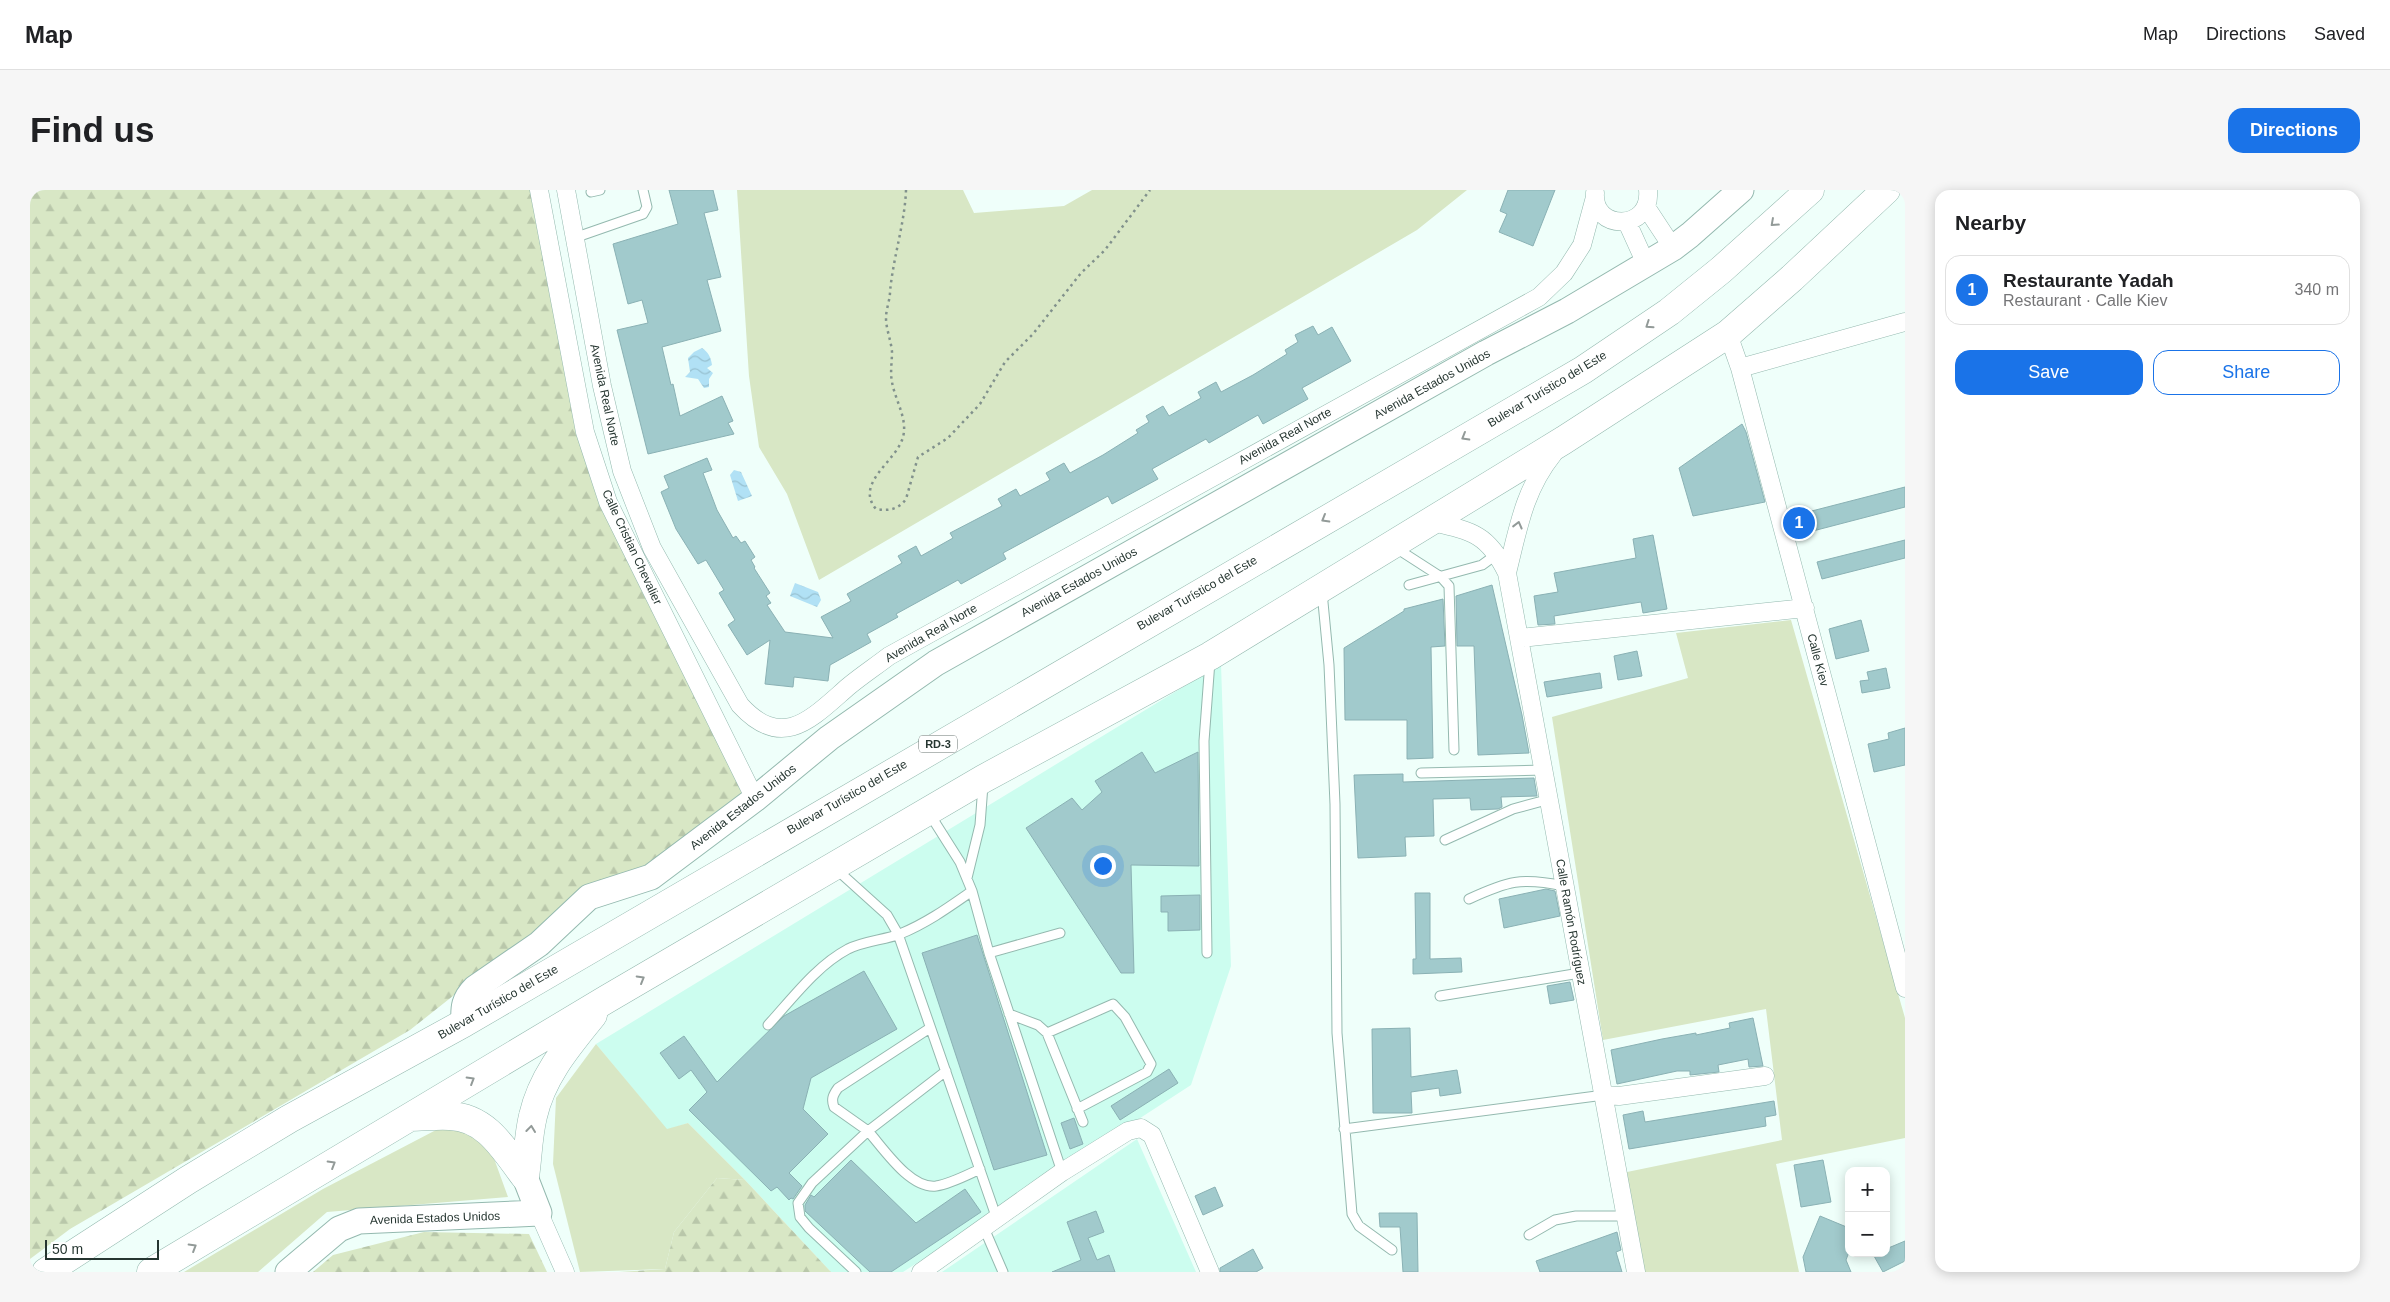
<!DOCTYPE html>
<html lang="en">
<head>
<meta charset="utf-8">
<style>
  body { margin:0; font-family:Arial,sans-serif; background:#f6f6f6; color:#202124 }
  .controls { position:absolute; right:15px; bottom:15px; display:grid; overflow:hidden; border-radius:10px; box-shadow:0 2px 12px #0003 }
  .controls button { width:45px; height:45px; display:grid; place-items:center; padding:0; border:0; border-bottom:1px solid #e0e0e0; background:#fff; color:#202124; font:25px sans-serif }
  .scale { position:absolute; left:15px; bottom:12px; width:114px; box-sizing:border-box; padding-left:5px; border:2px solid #263631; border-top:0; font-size:14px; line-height:18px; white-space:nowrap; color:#263631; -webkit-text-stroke:4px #fff; paint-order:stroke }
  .you { position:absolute; left:1072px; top:675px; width:18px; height:18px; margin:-12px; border:4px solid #fff; border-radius:50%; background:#1a73e8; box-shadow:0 0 0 8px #1a73e833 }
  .badge { display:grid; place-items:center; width:32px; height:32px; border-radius:50%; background:#1a73e8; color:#fff; font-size:16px; font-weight:700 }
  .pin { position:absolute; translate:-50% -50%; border:2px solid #fff; box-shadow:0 1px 5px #0006 }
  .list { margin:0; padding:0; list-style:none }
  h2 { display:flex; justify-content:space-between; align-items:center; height:65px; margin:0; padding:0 20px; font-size:21px }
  h2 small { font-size:16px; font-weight:400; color:#757577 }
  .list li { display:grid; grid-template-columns:32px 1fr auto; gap:15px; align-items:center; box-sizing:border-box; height:70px; margin:0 10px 10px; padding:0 10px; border:1px solid #e0e0e0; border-radius:15px }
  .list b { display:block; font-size:19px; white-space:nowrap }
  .list p { margin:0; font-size:16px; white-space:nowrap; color:#757577 }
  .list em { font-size:16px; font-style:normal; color:#757577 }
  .actions { display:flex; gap:10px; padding:15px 20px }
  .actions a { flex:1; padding:11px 0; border:1px solid #1a73e8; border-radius:15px; text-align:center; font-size:18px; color:#1a73e8 }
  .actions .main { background:#1a73e8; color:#fff }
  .map { position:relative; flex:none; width:1875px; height:1082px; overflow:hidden; border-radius:15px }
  header { display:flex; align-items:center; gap:30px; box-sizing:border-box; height:70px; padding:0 25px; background:#fff; border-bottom:1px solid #e0e0e0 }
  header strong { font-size:24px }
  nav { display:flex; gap:28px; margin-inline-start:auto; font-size:18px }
  .intro { display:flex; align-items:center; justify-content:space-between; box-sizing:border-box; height:120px; padding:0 30px }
  h1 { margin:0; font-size:35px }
  .button { padding:12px 22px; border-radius:15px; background:#1a73e8; color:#fff; font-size:18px; font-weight:700 }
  main { display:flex; gap:30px; padding:0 30px }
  aside { flex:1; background:#fff; border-radius:15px; box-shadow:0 2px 12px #0003 }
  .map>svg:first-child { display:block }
  .built { fill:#ccfdef }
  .green { fill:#d8e7c5 }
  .forest { fill:url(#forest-firs) }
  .water { fill:url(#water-waves) }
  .building { fill:#a1cacc; stroke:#8ab1b4 }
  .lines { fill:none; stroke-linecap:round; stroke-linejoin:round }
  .lane-casing { stroke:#94b9af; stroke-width:11 }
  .street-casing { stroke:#94b9af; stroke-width:19 }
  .secondary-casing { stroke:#94b9af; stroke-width:27 }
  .highway-casing { stroke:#94b9af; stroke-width:29 }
  .path { stroke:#81918c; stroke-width:2.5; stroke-dasharray:2.5 4; stroke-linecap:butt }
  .lane { stroke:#fff; stroke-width:9 }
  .street { stroke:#fff; stroke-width:18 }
  .secondary { stroke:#fff; stroke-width:25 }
  .highway { stroke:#fff; stroke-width:28 }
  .oneway { stroke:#929a98 }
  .labels { text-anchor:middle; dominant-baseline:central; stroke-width:4; stroke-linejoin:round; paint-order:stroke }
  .shield { fill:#fff; stroke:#67726f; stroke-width:1 }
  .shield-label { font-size:11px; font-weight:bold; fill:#263631 }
  .street-label { font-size:12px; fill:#263631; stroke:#fff }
</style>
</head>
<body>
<header>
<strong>Map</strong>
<nav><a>Map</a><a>Directions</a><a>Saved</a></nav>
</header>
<div class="intro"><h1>Find us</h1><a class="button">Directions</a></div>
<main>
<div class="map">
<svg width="1875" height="1082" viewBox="0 0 1875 1082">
  <defs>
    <pattern id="forest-firs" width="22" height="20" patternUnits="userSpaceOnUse" patternTransform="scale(1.25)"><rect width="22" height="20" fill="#d8e7c5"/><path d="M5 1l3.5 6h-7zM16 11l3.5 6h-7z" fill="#b9c7aa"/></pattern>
    <pattern id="water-waves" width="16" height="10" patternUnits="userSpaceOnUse" patternTransform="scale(1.25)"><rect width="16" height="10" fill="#b1e1f5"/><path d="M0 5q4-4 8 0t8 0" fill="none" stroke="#98c2d2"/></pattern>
  </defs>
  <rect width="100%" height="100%" fill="#effffa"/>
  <path class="built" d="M1191,474L1201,776L1161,895L873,1082H801L715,990L658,933L637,940L566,854Z
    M1107,949L1166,1082H912Z"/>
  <path class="green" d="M707,0H933L944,23L1034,16L1062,0H1437L1387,40L789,390L757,304L729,257L719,186Z
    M1761,430L1875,828V948L1746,974L1769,1082H1611L1597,982L1752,950L1736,819L1573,850L1522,527L1658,488L1646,443Z
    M566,854L637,939L658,933L715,990L687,988L644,1042L635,1079L550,1082L523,974L526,908Z
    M437,938L462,963L478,1007L297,1022L228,1082H154L293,999L406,940Z"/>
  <path class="forest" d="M0,0H501L568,310L638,448L715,609L615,680L568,691L380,840L40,1039L0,1069Z
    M687,988L715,990L801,1082H589L635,1079L644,1042Z
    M394,1042L499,1044L517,1082H283L303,1065Z"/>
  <path class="water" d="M672,158C678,162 681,167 682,175L677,178L683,183L679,189V197L674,198L668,189L655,187L660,182L658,168L664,162Z
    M704,280L711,282L722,306L708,311L700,285Z
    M765,393L788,402L791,410L787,417L760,406Z"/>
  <path class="building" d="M639,0H683L688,20L674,23L691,87L677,90L691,141L632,157L641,195L643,194L650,226L692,206L703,231L698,233L704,244L618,264L587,140L618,133L612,110L598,114L583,54L648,34Z
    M1478,0H1525L1503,56L1469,42L1477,24L1470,21Z
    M1283,136L1288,145L1302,137L1321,171L1272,198L1278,209L1233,234L1228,225L1179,253L1176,249L1122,279L1128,289L1082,314L1078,306L973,363L976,369L931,394L928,390L866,424L868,427L837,444L841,452L800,475L798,491L764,487L763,497L735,494L740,450L717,465L698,435L705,430L689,403L694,400L676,370L668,374L646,339L631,302L639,298L634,286L677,268L682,280L673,283L687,320L703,348L706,346L711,353L715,351L725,367L721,370L725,377L724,378L740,403L736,406L741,413L737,415L755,442L803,448L791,427L821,411L817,404L872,373L868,366L886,356L891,366L923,348L920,343L972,316L968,309L986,299L990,306L1020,290L1016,283L1034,273L1040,283L1073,265L1108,243L1106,240L1119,232L1116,226L1133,216L1139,226L1171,208L1168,202L1186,192L1191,202L1223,185L1257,164L1255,160L1268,152L1265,145Z
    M1712,234L1716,242L1735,312L1663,326L1649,278Z
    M1875,297V317L1779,342L1774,323Z
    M1623,345L1637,419L1613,423L1611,412L1524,426L1525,434L1508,435L1504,406L1528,402L1524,383L1606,368L1603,349Z
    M1875,350V368L1792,389L1787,372Z
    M1462,395L1492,525L1499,563L1448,565L1444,456H1427L1426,406Z
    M1413,409L1415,456L1401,457L1403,568L1377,569V530H1315L1314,458L1374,421V419Z
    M1831,430L1839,461L1806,469L1799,439Z
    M1607,461L1612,486L1588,490L1584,466Z
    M1856,478L1860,498L1832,503L1830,491L1839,490L1837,482Z
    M1570,483L1572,498L1517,507L1514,492Z
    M1875,538V575L1844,582L1838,554L1859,549L1858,543Z
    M1112,562L1125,583L1168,562L1169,676L1101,675L1104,783H1091L996,638L1042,608L1052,620L1072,602L1065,591Z
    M1373,584V592L1504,588L1507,606L1471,607L1472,617L1468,619L1441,620L1440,608L1403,609L1404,646L1375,647L1376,666L1328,668L1324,585Z
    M1516,699L1525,701L1530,726L1474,738L1469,709Z
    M1385,703H1400V769L1431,768L1432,782L1383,784V769H1386Z
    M1170,705V740L1138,741V722H1131V706Z
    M947,745L1017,965L964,980L892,763Z
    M834,781L867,839L781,888L773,919L798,944L759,983L772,996L763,1009L761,1008L759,1010L747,997L741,1001L659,920L677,902L661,880L649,889L630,863L654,846L687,892L754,826Z
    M1540,792L1544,810L1520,814L1517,796Z
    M1723,828L1733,876L1719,877L1718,869L1688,875L1689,882L1660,885V881H1647L1587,894L1581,860L1632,849L1666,843V845L1700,838L1699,833Z
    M1380,838L1381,887L1427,880L1431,903L1410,906L1409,898L1381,902L1382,923H1343L1342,839Z
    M1139,879L1148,893L1090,930L1081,916Z
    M1744,911L1746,925L1735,927L1736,936L1599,959L1593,925L1613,921L1615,932Z
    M1044,928L1053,954L1040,959L1031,933Z
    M821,970L886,1033L935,999L951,1022L861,1082H840L775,1021V1015L781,1005L784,1007Z
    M1793,970L1801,1012L1771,1017L1764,975Z
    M1185,997L1193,1016L1173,1025L1165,1006Z
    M1066,1021L1074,1042L1058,1048L1067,1070L1079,1065L1085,1082H1022L1051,1070L1037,1032Z
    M1349,1023H1387L1388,1082H1373L1370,1037H1350Z
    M1790,1026L1819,1038V1062L1816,1070L1821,1082H1776L1773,1067Z
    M1587,1042L1591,1060L1586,1062L1592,1082H1510L1506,1071Z
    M1875,1051V1071L1853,1082L1844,1066L1856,1063V1059Z
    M1223,1059L1233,1078L1226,1082H1190V1078Z"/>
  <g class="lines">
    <defs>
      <path id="lane" d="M561,2L570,0
        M544,48L613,24L617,17L613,0
        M1366,358L1411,387L1419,396L1424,560
        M1379,395L1452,375L1467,364
        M1292,402L1299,475L1305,614L1307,843L1322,1024L1329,1036L1362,1060
        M1391,583L1514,580
        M899,623L930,672L942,701L959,763L1032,982
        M1415,650L1483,619L1520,609
        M806,679L857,725L868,744L967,1029
        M937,688L950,635L953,595
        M1439,709C1478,691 1491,687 1534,696
        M959,763L1030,743
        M1177,763L1174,551L1180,471
        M1410,806L1550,783
        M979,824L1008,835L1017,843L1053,932
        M738,835C762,809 786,776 818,759C834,751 854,750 870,744C897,733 919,717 942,701
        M900,838L808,898C803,905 801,909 804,917L838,941L916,881
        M1017,843L1083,814L1095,827L1121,874L1117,882L1047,919
        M1314,939L1574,905
        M954,1038L973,1082
        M1499,1045L1525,1030L1546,1026H1596
        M826,1082L779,1038L770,1027L768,1013L782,993L838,941C854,959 880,999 906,996C920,994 937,985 950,979"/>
      <path id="street" d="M509,0L555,242L578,312L725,609
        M536,0L572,196L592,281L622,358L710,515C753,562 782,528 819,496C831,486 846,476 859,466L1509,107L1534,83L1552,55L1565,7
        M1565,3C1562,41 1622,42 1618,0
        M1616,17L1643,58
        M1597,32L1616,74
        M1698,144L1710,178L1875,798
        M1710,178L1875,132
        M1402,332C1442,341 1458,344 1477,383L1606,1082
        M1477,383C1488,339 1494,300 1523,264
        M1490,448L1775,418
        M1574,905L1589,906L1735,886
        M509,1023L535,1082
        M891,1082L1032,982L1098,941L1111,938L1122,945L1180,1082"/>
      <path id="secondary" d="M434,833C433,817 434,809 445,798L509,754L559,707L621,687L725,609L799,548L906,473L1456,163L1537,121L1643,58L1660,45L1711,0
        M258,1082L309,1039L329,1031L509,1023L495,987"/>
      <path id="highway" d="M380,927C393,927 407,925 420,926C457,927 475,961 495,987
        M495,987C498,967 498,946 503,926C512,886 538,856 563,825
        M16,1082L158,990L259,929L434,833L1553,180L1639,122L1691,80L1780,0
        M121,1082L577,809L953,589L1180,466L1534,250L1698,144L1762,88L1856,0"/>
    </defs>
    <use href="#lane" class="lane-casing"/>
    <use href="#street" class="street-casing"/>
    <use href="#secondary" class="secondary-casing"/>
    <use href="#highway" class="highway-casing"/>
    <path class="path" d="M876,0C875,32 863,68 860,102C860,110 856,119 856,128C856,139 861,150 862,162C862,172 860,182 862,192C865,210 878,229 873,247C867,271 824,293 846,319C858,321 868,320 876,309L888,267L918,248L950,214L975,172L1003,144L1051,83L1075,60L1120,0"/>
    <use href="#lane" class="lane"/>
    <use href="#street" class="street"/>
    <use href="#secondary" class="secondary"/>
    <use href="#highway" class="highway"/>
  </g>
  <defs><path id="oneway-chevron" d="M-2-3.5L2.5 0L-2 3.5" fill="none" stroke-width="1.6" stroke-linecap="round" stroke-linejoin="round" transform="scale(1.25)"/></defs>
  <g class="oneway">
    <use href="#oneway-chevron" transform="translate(1744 33) rotate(138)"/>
    <use href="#oneway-chevron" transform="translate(1619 135) rotate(146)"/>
    <use href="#oneway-chevron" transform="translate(1435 247) rotate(150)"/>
    <use href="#oneway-chevron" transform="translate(1295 329) rotate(150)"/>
    <use href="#oneway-chevron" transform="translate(1488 335) rotate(-76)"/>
    <use href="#oneway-chevron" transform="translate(611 789) rotate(-30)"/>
    <use href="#oneway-chevron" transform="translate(441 890) rotate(-31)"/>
    <use href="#oneway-chevron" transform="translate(501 939) rotate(-83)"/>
    <use href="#oneway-chevron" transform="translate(302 974) rotate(-31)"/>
    <use href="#oneway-chevron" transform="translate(163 1057) rotate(-31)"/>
  </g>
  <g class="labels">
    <rect class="shield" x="889" y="545.5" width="38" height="17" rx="4"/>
    <g class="shield-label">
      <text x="908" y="554">RD-3</text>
    </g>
    <g class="street-label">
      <text transform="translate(1402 194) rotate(-29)">Avenida Estados Unidos</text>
      <text transform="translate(1517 199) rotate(-31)">Bulevar Turístico del Este</text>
      <text transform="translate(575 205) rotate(78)">Avenida Real Norte</text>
      <text transform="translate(1255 246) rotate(-29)">Avenida Real Norte</text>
      <text transform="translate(602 357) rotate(65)">Calle Cristian Chevalier</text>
      <text transform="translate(1049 392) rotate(-29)">Avenida Estados Unidos</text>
      <text transform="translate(1167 403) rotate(-30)">Bulevar Turístico del Este</text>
      <text transform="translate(901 443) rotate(-30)">Avenida Real Norte</text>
      <text transform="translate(1788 470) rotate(75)">Calle Kiev</text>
      <text transform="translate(817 607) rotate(-30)">Bulevar Turístico del Este</text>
      <text transform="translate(713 617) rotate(-38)">Avenida Estados Unidos</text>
      <text transform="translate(1541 732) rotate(80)">Calle Ramón Rodríguez</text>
      <text transform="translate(468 812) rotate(-30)">Bulevar Turístico del Este</text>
      <text transform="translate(405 1028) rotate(-2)">Avenida Estados Unidos</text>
    </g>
  </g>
</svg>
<div class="controls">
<button>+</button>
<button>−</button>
</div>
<div class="scale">50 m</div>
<div class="you"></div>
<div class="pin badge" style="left:1769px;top:333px">1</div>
</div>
<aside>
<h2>Nearby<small></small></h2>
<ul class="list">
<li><span class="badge">1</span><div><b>Restaurante Yadah</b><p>Restaurant · Calle Kiev</p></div><em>340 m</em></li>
</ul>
<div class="actions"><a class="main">Save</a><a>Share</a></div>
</aside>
</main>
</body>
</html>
